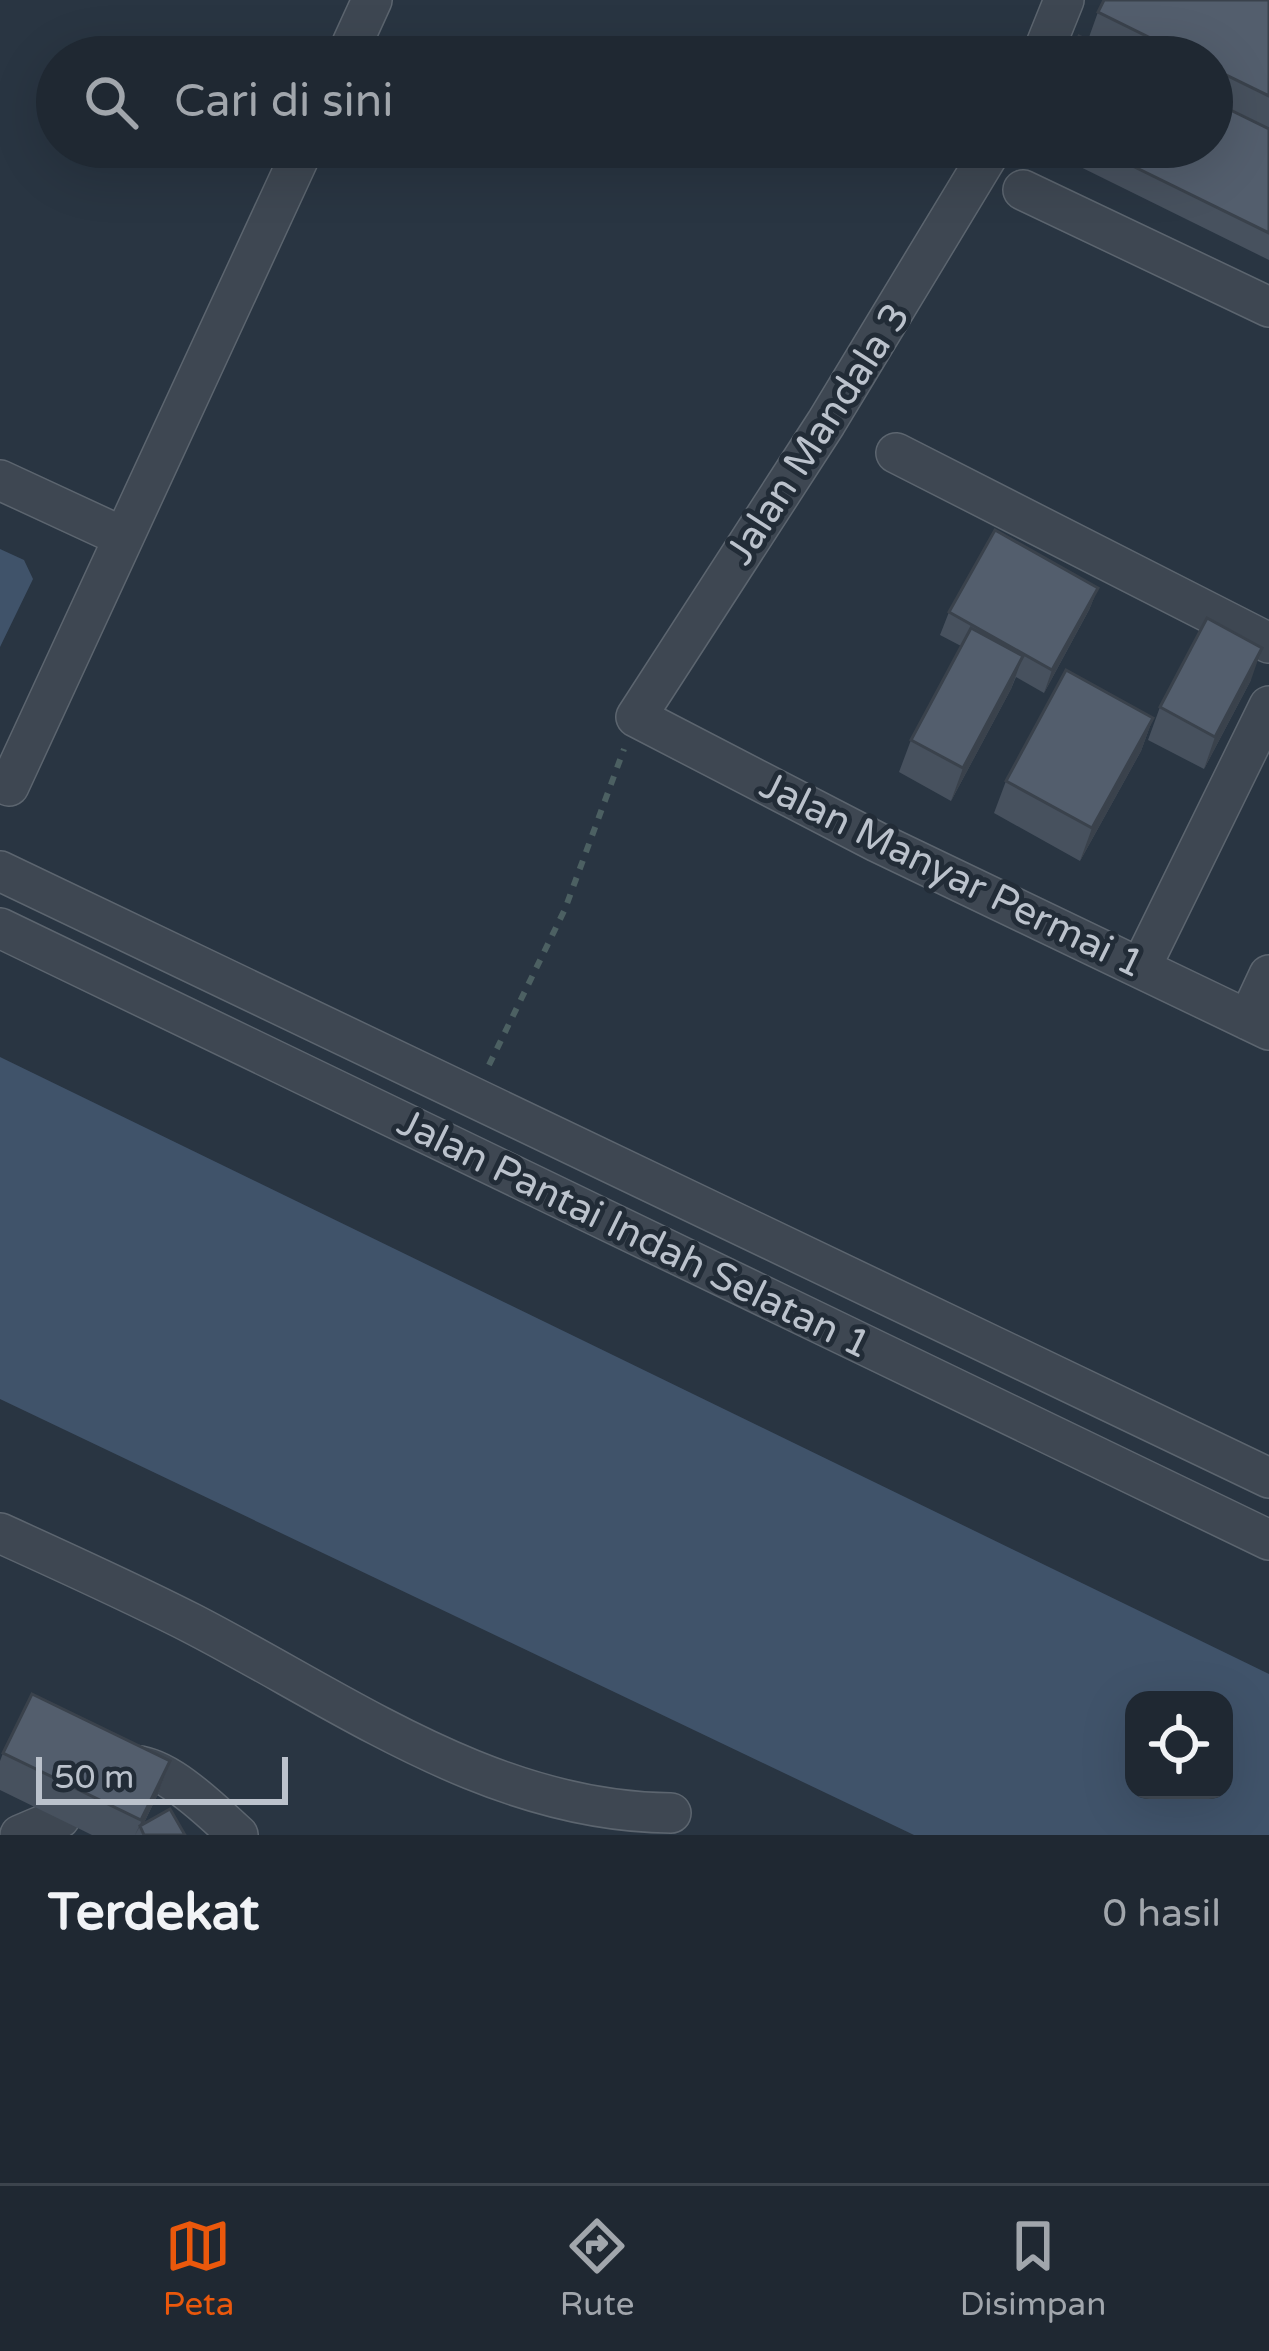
<!DOCTYPE html>
<html lang="id">
<head>
<meta charset="utf-8">
<style>
  body { margin:0; font-family:"Varela Round",sans-serif; background:#2c343e; color:#f1f3f6 }
  .controls { position:absolute; right:36px; bottom:36px; display:grid; overflow:hidden; border-radius:24px; box-shadow:0 12px 48px #0002 }
  .controls button { width:108px; height:108px; display:grid; place-items:center; padding:0; border:0; border-bottom:3px solid #3c444d; background:#1f2832; color:#f1f3f6; font:60px sans-serif }
  .scale { position:absolute; left:36px; bottom:30px; width:252px; box-sizing:border-box; padding-left:12px; border:6px solid #bbc2cc; border-top:0; font-size:33px; line-height:42px; white-space:nowrap; color:#bbc2cc; -webkit-text-stroke:9px #222c37; paint-order:stroke }
  .list { margin:0; padding:0; list-style:none }
  h2 { display:flex; justify-content:space-between; align-items:center; height:156px; margin:0; padding:0 48px; font-size:51px }
  h2 small { font-size:39px; font-weight:400; color:#a1a6ac }
  .icon { flex:none; width:66px; height:66px; fill:none; stroke:currentColor; stroke-width:2; stroke-linecap:round; stroke-linejoin:round }
  .map { position:relative; flex:none; width:1269px; height:1835px; overflow:hidden }
  .search { position:absolute; background:#1f2832; box-shadow:0 12px 48px #0002; left:36px; right:36px; top:36px; height:132px; display:flex; align-items:center; gap:30px; box-sizing:border-box; padding:0 42px; border-radius:66px; color:#a1a6ac; font-size:45px }
  .sheet { height:348px; background:#1f2832 }
  nav { display:flex; justify-content:space-around; align-items:center; box-sizing:border-box; height:168px; border-top:3px solid #3c444d; background:#1f2832; font-size:33px; color:#a1a6ac }
  nav a { display:grid; justify-items:center; gap:6px }
  nav .on { color:#ea580c }
  .map>svg:first-child { display:block }
  .water { fill:#40536a; fill-rule:evenodd }
  .lines { fill:none; stroke-linecap:round; stroke-linejoin:round }
  .minor-casing { stroke:#5c656f; stroke-width:42 }
  .path { stroke:#4c6062; stroke-width:6; stroke-dasharray:9 9; stroke-linecap:butt }
  .minor { stroke:#3e4752; stroke-width:39 }
  .wall { fill:#47515e }
  .shaded-wall { fill:#3a424c }
  .building { fill:#535e6d; stroke:#3a424c; stroke-width:3 }
  .labels { text-anchor:middle; dominant-baseline:central; stroke-width:10; stroke-linejoin:round; paint-order:stroke }
  .street-label { font-size:39px; fill:#bbc2cc; stroke:#222c37 }
</style>
</head>
<body>
<div class="map">
<svg width="1269" height="1835" viewBox="0 0 1269 1835">
  <rect width="100%" height="100%" fill="#293542"/>
  <path class="water" d="M0,549L24,560L33,579L0,647Z
    M0,1057L1269,1674V1835H914L0,1399ZM1134,1700H1224V1790H1134Z"/>
  <g class="lines">
    <defs>
      <path id="minor" d="M346,57L372,0
        M1041,57L1064,0
        M993,147L826,423L636,717L877,842L1269,1030
        M1023,190L1269,307
        M896,453L1269,643
        M0,480L123,537
        M9,786L304,147
        M0,871L1269,1478
        M0,928L1269,1540
        M1141,967L1269,706
        M1248,1020L1269,975
        M0,1533C64,1562 128,1591 191,1623C344,1702 492,1812 671,1813
        M117,1770C152,1748 213,1813 238,1835
        M20,1835L60,1818"/>
    </defs>
    <use href="#minor" class="minor-casing"/>
    <path class="path" d="M489,1065L565,909L624,749"/>
    <use href="#minor" class="minor"/>
  </g>
  <path class="wall" d="M1269,0V260L1040,147H1212V57H1069L1088,40L1098,12Z
    M1098,588L1089,610L1044,693L1016,677L1011,689L951,801L899,772L911,740L961,646L940,635L949,612Z
    M1251,680L1204,769L1148,740L1160,707Z
    M1153,718L1141,751L1080,861L994,813L1006,781Z
    M3,1753L170,1761L158,1794L143,1825L185,1835H92L0,1790V1761Z"/>
  <path class="shaded-wall" d="M1098,588L1089,610L1044,693L1052,670Z
    M1262,648L1251,680L1204,769L1215,737Z
    M1023,656L1011,689L951,801L963,768Z
    M1153,718L1141,751L1080,861L1092,828Z
    M170,1761L158,1794L141,1829L140,1826L135,1835Z"/>
  <path class="building" d="M1104,0H1269V96L1212,68V57H1189L1098,12Z
    M1079,36L1123,57H1069Z
    M1212,101L1269,129V233L1094,147H1212Z
    M995,530L1098,588L1052,670L949,612Z
    M1207,618L1262,648L1215,737L1160,707Z
    M971,628L1023,656L963,768L911,740Z
    M1066,670L1153,718L1092,828L1006,781Z
    M32,1694L170,1761L141,1820L3,1753Z
    M170,1809L185,1835H144L140,1826Z"/>
  <g class="labels">
    <g class="street-label">
      <text transform="translate(818 434) rotate(-57)">Jalan Mandala 3</text>
      <text transform="translate(952 875) rotate(26)">Jalan Manyar Permai 1</text>
      <text transform="translate(634 1234) rotate(26)">Jalan Pantai Indah Selatan 1</text>
    </g>
  </g>
</svg>
<div class="controls">
<button><svg class="icon" aria-label="locate" viewBox="0 0 24 24"><circle cx="12" cy="12" r="6"/><path d="M12 2v4M12 18v4M2 12h4M18 12h4"/></svg></button>
</div>
<div class="scale">50 m</div>
<div class="search"><svg class="icon" aria-label="search" viewBox="0 0 24 24"><circle cx="10" cy="10" r="6"/><path d="M15 15l6 6"/></svg>Cari di sini</div>
</div>
<section class="sheet">
<h2>Terdekat<small>0 hasil</small></h2>
<ul class="list">
</ul>
</section>
<nav>
<a class="on"><svg class="icon" aria-label="map" viewBox="0 0 24 24"><path d="M3 6l6-2 6 2 6-2v14l-6 2-6-2-6 2zM9 4v14M15 6v14"/></svg>Peta</a>
<a><svg class="icon" aria-label="directions" viewBox="0 0 24 24"><path d="M12 3l9 9-9 9-9-9zM9 14v-3h6M13 9l2 2-2 2"/></svg>Rute</a>
<a><svg class="icon" aria-label="saved" viewBox="0 0 24 24"><path d="M7 4h10v16l-5-4-5 4z"/></svg>Disimpan</a>
</nav>
</body>
</html>
